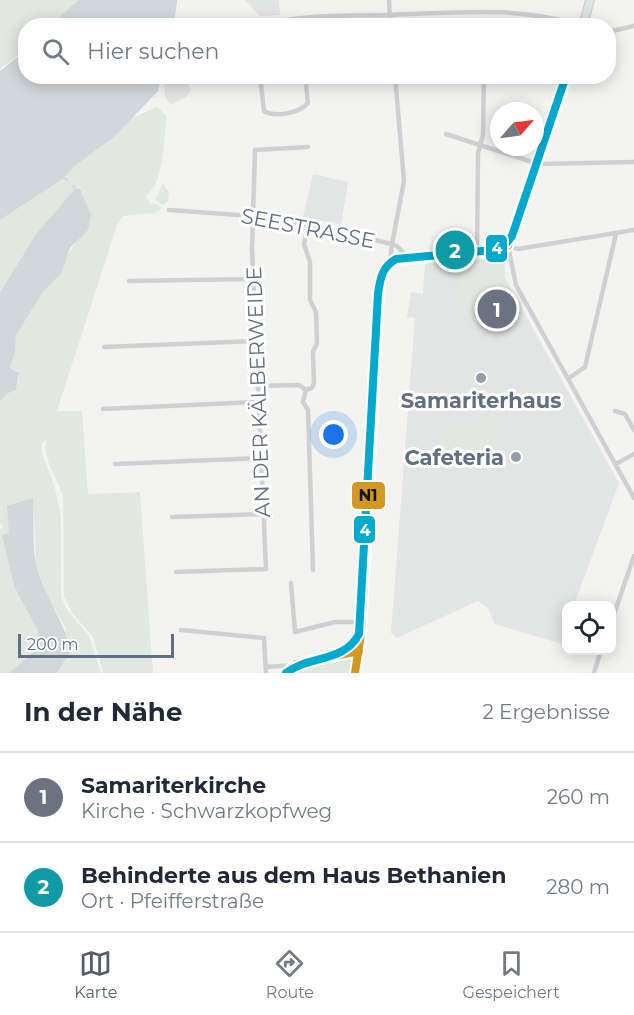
<!DOCTYPE html>
<html lang="de">
<head>
<meta charset="utf-8">
<style>
  body { margin:0; font-family:Montserrat,sans-serif; background:#f6f6f7; color:#1f2937 }
  .controls { position:absolute; right:18px; bottom:18px; display:grid; overflow:hidden; border-radius:12px; box-shadow:0 3px 15px #0003 }
  .controls button { width:54px; height:54px; display:grid; place-items:center; padding:0; border:0; border-bottom:2px solid #e0e1e3; background:#fff; color:#1f2937; font:30px sans-serif }
  .compass { position:absolute; left:490px; top:102px; width:54px; height:54px; border-radius:50%; background:#fff; box-shadow:0 3px 15px #0003; rotate:62deg }
  .scale { position:absolute; left:18px; bottom:15px; width:156px; box-sizing:border-box; padding-left:6px; border:3px solid #616f84; border-top:0; font-size:16px; line-height:21px; white-space:nowrap; color:#616f84; -webkit-text-stroke:4px #fff; paint-order:stroke }
  .you { position:absolute; left:334px; top:435px; width:21px; height:21px; margin:-15px; border:4px solid #fff; border-radius:50%; background:#1a73e8; box-shadow:0 0 0 9px #1a73e833 }
  .badge { display:grid; place-items:center; width:39px; height:39px; border-radius:50%; background:#545e6b; color:#fff; font-size:20px; font-weight:700 }
  .pin { position:absolute; translate:-50% -50%; border:3px solid #fff; box-shadow:0 2px 6px #0006 }
  .list { margin:0; padding:0; list-style:none }
  h2 { display:flex; justify-content:space-between; align-items:center; height:78px; margin:0; padding:0 24px; font-size:26px }
  h2 small { font-size:20px; font-weight:400; color:#747a83 }
  .list li { display:grid; grid-template-columns:39px 1fr auto; gap:18px; align-items:center; box-sizing:border-box; height:90px; padding:0 24px; border-top:2px solid #e0e1e3 }
  .list b { display:block; font-size:22px; white-space:nowrap }
  .list p { margin:0; font-size:20px; white-space:nowrap; color:#747a83 }
  .list em { font-size:20px; font-style:normal; color:#747a83 }
  .icon { flex:none; width:33px; height:33px; fill:none; stroke:currentColor; stroke-width:2; stroke-linecap:round; stroke-linejoin:round }
  .map { position:relative; flex:none; width:634px; height:673px; overflow:hidden }
  .search { position:absolute; background:#fff; box-shadow:0 3px 15px #0003; left:18px; right:18px; top:18px; height:66px; display:flex; align-items:center; gap:15px; box-sizing:border-box; padding:0 21px; border-radius:24px; color:#747a83; font-size:22px }
  .sheet { height:258px; background:#fff }
  nav { display:flex; justify-content:space-around; align-items:center; box-sizing:border-box; height:84px; border-top:2px solid #e0e1e3; background:#fff; font-size:16px; color:#747a83 }
  nav a { display:grid; justify-items:center; gap:3px }
  nav .on { color:#545e6b }
  .map>svg:first-child { display:block }
  .built { fill:#e3e4e4 }
  .green { fill:#e2e7df; fill-rule:evenodd }
  .water { fill:#d1d8db }
  .lines { fill:none; stroke-linecap:round; stroke-linejoin:round }
  .stream { stroke:#d1d8db; stroke-width:1.5 }
  .secondary-casing { stroke:#cfd1d2; stroke-width:10 }
  .street { stroke:#cfd0d1; stroke-width:4.5 }
  .secondary { stroke:#e1e2e3; stroke-width:7 }
  .tram { stroke:#c5c6c6; stroke-width:1.5 }
  .bus-1-casing { stroke:#fff; stroke-width:12 }
  .bus-1 { stroke:#d29821; stroke-width:8 }
  .tram-1-casing { stroke:#fff; stroke-width:12 }
  .tram-1 { stroke:#00a9ce; stroke-width:8 }
  .poi-dot { fill:#949eaa; stroke:#fff; stroke-width:2 }
  .labels { text-anchor:middle; dominant-baseline:central; stroke-width:6; stroke-linejoin:round; paint-order:stroke }
  .street-label { font-size:21px; fill:#616f84; stroke:#fff }
  .poi-label { font-size:21px; font-weight:bold; fill:#616f84; stroke:#fff }
  .line-badge { stroke:#fff; stroke-width:2 }
  .badge-label { font-size:16px; text-anchor:middle; font-weight:bold; fill:#fff }
  .pale-badge-label { font-size:16px; text-anchor:middle; font-weight:bold; fill:#111 }
</style>
</head>
<body>
<div class="map">
<svg width="634" height="673" viewBox="0 0 634 673">
  <rect width="100%" height="100%" fill="#f3f4f1"/>
  <path class="built" d="M245,0H279L280,15L260,16Z
    M170,77H189L185,79L191,89L185,98L170,105L165,96L164,85Z
    M313,174L348,182L341,225L303,217Z
    M501,258L504,262L505,278L619,483L574,605L566,606V630L562,644L495,624L488,608L478,601L397,638L391,633L415,318L407,317L411,292L423,294L425,263Z"/>
  <path class="green" d="M0,0H77L54,25L26,26L25,50L0,69Z
    M157,107L167,116C163,140 165,182 145,197L150,201L149,204L155,203L162,208L154,213L123,216L117,225L57,411H82L88,494L140,492L153,673H103L93,637L72,613L64,596L63,495L49,464L45,450L46,440L42,442V452L55,488L61,517V597L67,610L89,636L101,673H57L60,666L66,629L47,595L36,563L33,499L9,533L3,534L14,586L38,629L41,646L9,673H0V529L3,527L0,523V402L6,394L16,390L19,378L17,371L10,368L15,352L16,335L43,292L61,272L64,261L78,239L37,233L0,292V220L67,176L95,201L60,169L123,122Z
    M163,183L169,192L168,201L163,205L155,200Z
    M491,258L504,260L505,278L522,308C512,319 503,327 489,320L490,296L483,295L482,317L458,315L459,272L483,270L484,283H491ZM494,303H500L504,308L499,316L493,315L490,310Z
    M504,388H512L490,455L485,458L442,455L438,450L440,427H457L458,419H478L479,399H472V389H483V396L503,397Z
    M351,655L349,673H291L300,666Z"/>
  <path class="water" d="M78,0H177V2L174,25H51Z
    M25,51L26,76L160,77L158,91L115,136L73,167L64,178L0,220V71Z
    M75,189H80L91,215L88,230L70,248L62,272L43,292L16,335L15,352L10,368L19,373L16,390L6,394L0,402V292L37,233Z
    M33,498C34,519 32,543 36,563C43,594 63,619 71,650L57,673H9L41,646L37,629L14,586L2,535L9,533L7,506Z"/>
  <g class="lines">
    <path class="stream" d="M64,178L68,180
      M73,185L75,189"/>
    <defs>
      <path id="secondary" d="M583,26L590,0
        M355,673L361,634L379,294C381,279 382,265 398,260L498,251L508,246L567,76"/>
    </defs>
    <use href="#secondary" class="secondary-casing"/>
    <path class="street" d="M389,0L390,26
      M264,26C291,14 355,16 387,15C453,13 518,5 582,26
      M608,32L634,26
      M260,76L264,111C275,118 300,113 308,103L305,76
      M395,76L404,181L392,244L397,246L408,258
      M446,134L538,164L634,162
      M169,210L279,218L392,244L390,263
      M308,225L304,244L310,262V300L316,312L317,343L313,352L314,383L312,388L306,390L303,402L308,410L313,570
      M634,230L518,249L508,246L516,285L634,498
      M477,253L478,153L483,135L484,76
      M129,281L253,279
      M104,347L255,341
      M569,378L585,367L616,234
      M257,386L299,385L306,390
      M103,409L257,402
      M615,411L625,414L634,430
      M115,464L260,458
      M616,464L634,454
      M172,517L262,514
      M176,572L266,569L252,249L255,150L308,147
      M291,583L295,632L335,622H361
      M612,620L634,556
      M181,630L264,638L266,673
      M266,667L295,665L359,651
      M594,673L601,650"/>
    <use href="#secondary" class="secondary"/>
    <path class="tram" d="M289,673L299,665L333,655"/>
    <defs>
      <path id="bus-1" d="M286,673L296,664L359,651
        M355,673L361,634L379,294C381,279 383,266 398,260L498,251L508,246L567,76"/>
    </defs>
    <use href="#bus-1" class="bus-1-casing"/>
    <use href="#bus-1" class="bus-1"/>
    <defs>
      <path id="tram-1" d="M286,673C309,655 344,663 359,634L378,294C380,279 382,267 396,259L493,250L504,246L512,236L566,76"/>
    </defs>
    <use href="#tram-1" class="tram-1-casing"/>
    <use href="#tram-1" class="tram-1"/>
  </g>
  <g class="poi-dot">
    <circle cx="481" cy="378" r="6"/>
    <circle cx="516" cy="457" r="6"/>
  </g>
  <g class="labels">
    <g class="street-label">
      <text transform="translate(308 228) rotate(11)">SEESTRASSE</text>
      <text transform="translate(258 392) rotate(-92)">AN DER KÄLBERWEIDE</text>
    </g>
    <g class="poi-label">
      <text x="481" y="400">Samariterhaus</text>
      <text x="504" y="457" text-anchor="end">Cafeteria</text>
    </g>
  </g>
  <g class="line-badge">
    <rect x="485" y="234" width="23" height="29" rx="6" fill="#00a9ce"/>
    <rect x="351" y="481" width="35" height="29" rx="6" fill="#d29821"/>
    <rect x="353" y="515" width="23" height="29" rx="6" fill="#00a9ce"/>
  </g>
  <g class="badge-label">
    <text x="497" y="254">4</text>
    <text x="365" y="536">4</text>
  </g>
  <g class="pale-badge-label">
    <text x="368" y="501">N1</text>
  </g>
</svg>
<div class="controls">
<button><svg class="icon" aria-label="locate" viewBox="0 0 24 24"><circle cx="12" cy="12" r="6"/><path d="M12 2v4M12 18v4M2 12h4M18 12h4"/></svg></button>
</div>
<svg class="compass" viewBox="-18 -18 36 36"><path d="M0-13l5 13h-10z" fill="#e53935"/><path d="M0 13l5-13h-10z" fill="#747a83"/></svg>
<div class="scale">200 m</div>
<div class="you"></div>
<div class="pin badge" style="left:497px;top:309px;background:#6b7280">1</div>
<div class="pin badge" style="left:455px;top:250px;background:#0f9aa8">2</div>
<div class="search"><svg class="icon" aria-label="search" viewBox="0 0 24 24"><circle cx="10" cy="10" r="6"/><path d="M15 15l6 6"/></svg>Hier suchen</div>
</div>
<section class="sheet">
<h2>In der Nähe<small>2 Ergebnisse</small></h2>
<ul class="list">
<li><span class="badge" style="background:#6b7280">1</span><div><b>Samariterkirche</b><p>Kirche · Schwarzkopfweg</p></div><em>260 m</em></li>
<li><span class="badge" style="background:#0f9aa8">2</span><div><b>Behinderte aus dem Haus Bethanien</b><p>Ort · Pfeifferstraße</p></div><em>280 m</em></li>
</ul>
</section>
<nav>
<a class="on"><svg class="icon" aria-label="map" viewBox="0 0 24 24"><path d="M3 6l6-2 6 2 6-2v14l-6 2-6-2-6 2zM9 4v14M15 6v14"/></svg>Karte</a>
<a><svg class="icon" aria-label="directions" viewBox="0 0 24 24"><path d="M12 3l9 9-9 9-9-9zM9 14v-3h6M13 9l2 2-2 2"/></svg>Route</a>
<a><svg class="icon" aria-label="saved" viewBox="0 0 24 24"><path d="M7 4h10v16l-5-4-5 4z"/></svg>Gespeichert</a>
</nav>
</body>
</html>
